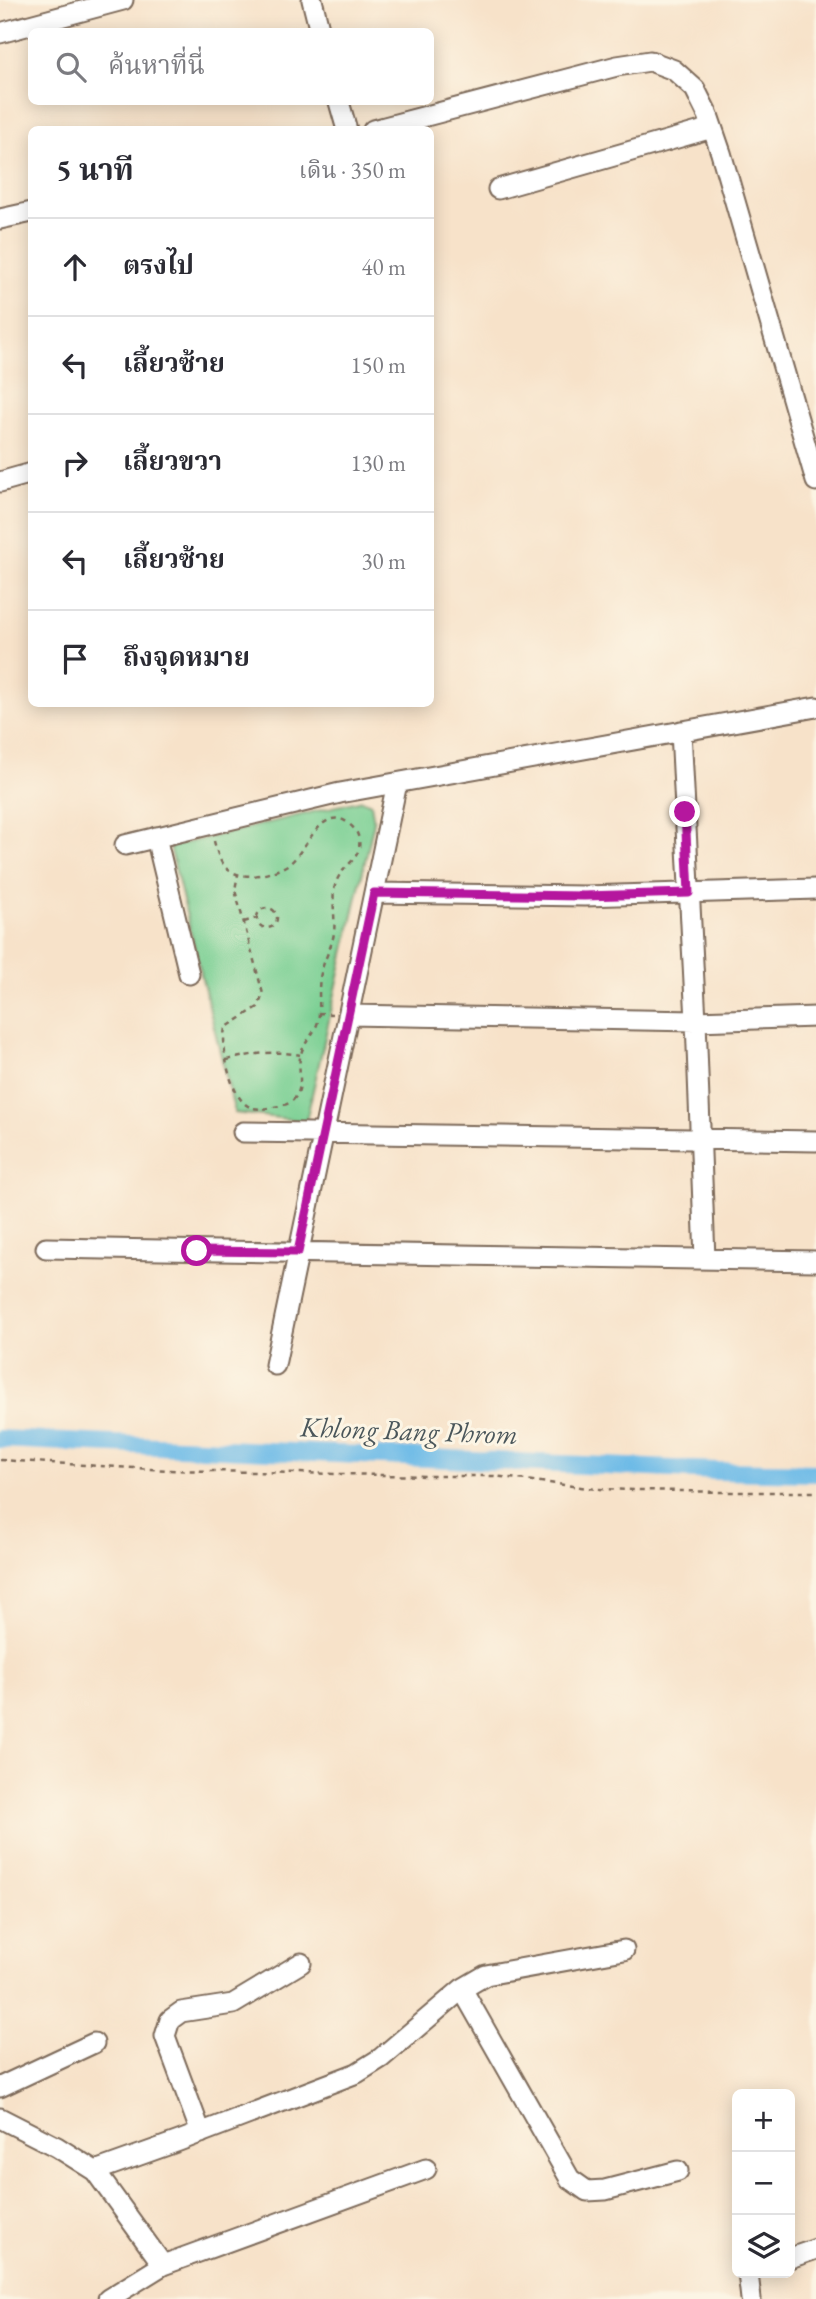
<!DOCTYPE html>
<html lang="th">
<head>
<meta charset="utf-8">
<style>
  body { margin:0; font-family:"EB Garamond","Noto Serif Thai",serif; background:#f7f7f7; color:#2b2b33 }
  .controls { position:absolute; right:21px; bottom:21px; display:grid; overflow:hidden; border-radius:10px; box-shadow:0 4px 18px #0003 }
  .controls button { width:63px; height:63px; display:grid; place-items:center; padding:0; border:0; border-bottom:2px solid #e1e1e2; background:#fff; color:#2b2b33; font:35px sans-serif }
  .stop { position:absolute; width:21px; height:21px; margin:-16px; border:5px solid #b5179e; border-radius:50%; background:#fff }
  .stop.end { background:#b5179e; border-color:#fff; box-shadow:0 2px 7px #0008 }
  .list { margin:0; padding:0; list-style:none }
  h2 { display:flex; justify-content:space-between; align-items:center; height:91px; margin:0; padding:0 28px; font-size:30px }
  h2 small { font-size:23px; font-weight:400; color:#7c7c81 }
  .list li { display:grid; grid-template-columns:46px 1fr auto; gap:21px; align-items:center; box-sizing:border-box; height:98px; padding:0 28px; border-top:2px solid #e1e1e2 }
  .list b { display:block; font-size:26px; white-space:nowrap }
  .list em { font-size:23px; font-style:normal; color:#7c7c81 }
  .icon { flex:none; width:38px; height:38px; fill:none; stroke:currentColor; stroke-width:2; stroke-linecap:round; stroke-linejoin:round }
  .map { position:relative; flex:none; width:816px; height:2299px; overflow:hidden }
  .search { position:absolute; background:#fff; box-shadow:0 4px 18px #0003; left:28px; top:28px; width:406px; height:77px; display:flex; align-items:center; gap:18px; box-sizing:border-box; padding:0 24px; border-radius:10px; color:#7c7c81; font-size:26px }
  .panel { position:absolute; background:#fff; box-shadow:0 4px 18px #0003; left:28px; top:126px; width:406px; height:581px; border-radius:10px }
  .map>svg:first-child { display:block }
  .green { fill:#79cf93; stroke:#5a7c58; stroke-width:2 }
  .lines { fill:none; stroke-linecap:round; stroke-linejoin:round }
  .canal { stroke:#6ebbe7; stroke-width:18 }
  .minor-casing { stroke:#7d6a5a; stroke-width:23 }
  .path { stroke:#7d6a5a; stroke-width:2.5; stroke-dasharray:5 5; stroke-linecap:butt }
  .minor { stroke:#fff; stroke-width:19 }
  .route { stroke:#b5179e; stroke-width:9 }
  .labels { text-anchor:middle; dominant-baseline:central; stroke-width:6; stroke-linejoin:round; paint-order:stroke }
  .water-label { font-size:28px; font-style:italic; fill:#4a565a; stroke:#fcf5e5 }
</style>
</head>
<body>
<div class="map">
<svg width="816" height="2299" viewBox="0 0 816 2299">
  <rect width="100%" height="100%" fill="#fcf5e5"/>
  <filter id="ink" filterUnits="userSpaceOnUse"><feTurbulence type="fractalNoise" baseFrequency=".0143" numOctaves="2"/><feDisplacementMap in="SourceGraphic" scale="14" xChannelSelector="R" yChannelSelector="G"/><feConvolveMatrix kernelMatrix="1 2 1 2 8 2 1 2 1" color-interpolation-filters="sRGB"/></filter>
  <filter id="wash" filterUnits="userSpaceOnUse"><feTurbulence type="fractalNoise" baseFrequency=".00686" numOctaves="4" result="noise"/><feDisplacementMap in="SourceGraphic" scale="28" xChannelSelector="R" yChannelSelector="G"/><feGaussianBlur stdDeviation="1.57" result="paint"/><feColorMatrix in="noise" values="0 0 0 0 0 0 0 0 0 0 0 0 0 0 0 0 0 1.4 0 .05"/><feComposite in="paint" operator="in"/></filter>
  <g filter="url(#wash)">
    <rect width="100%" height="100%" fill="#f7e2c9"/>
    <path class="green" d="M362,800L371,804L374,822L306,1121L235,1113L170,847Z"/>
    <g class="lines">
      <path class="canal" d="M0,1439L717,1471L816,1473"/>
    </g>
  </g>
  <g filter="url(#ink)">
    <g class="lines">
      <defs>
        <path id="minor" d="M312,0L320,32
          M0,33L123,0
          M339,102L347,130
          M373,130L617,66L650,61L674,70L695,89L708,115L721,153L816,481
          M498,189L712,128
          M0,219L32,212
          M0,482L32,473
          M681,731L696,1021L705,1259
          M156,837L189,974
          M125,845L340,793L816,707
          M374,893L585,896L816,889
          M348,1015L696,1021L816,1017
          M243,1132L816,1141
          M46,1248L816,1261
          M275,1365L397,783
          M462,1989L570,2179L587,2191L605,2190L678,2171
          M0,2087L94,2043
          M0,2118L57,2147L95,2171L163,2265
          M201,2133L165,2036L170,2020L181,2012L233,2004L301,1963
          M95,2171L179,2141L357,2073L381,2058L462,1989L486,1975L624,1950
          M790,2258L816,2249
          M748,2273L751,2299
          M108,2299L163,2265L426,2169"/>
      </defs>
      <use href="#minor" class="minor-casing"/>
      <path class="path" d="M214,841C216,849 219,860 224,866C239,883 272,875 289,864C304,854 322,803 348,823C354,828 358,832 359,840C362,859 344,864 337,880C330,895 336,916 334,933C332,947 324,959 321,973C317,989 321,1007 318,1021C316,1032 304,1042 301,1054C296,1068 306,1087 293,1100C288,1105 280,1106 273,1107C266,1109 254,1110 248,1106C230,1096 221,1047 225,1028L258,1007L263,994L235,890L238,874
        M257 918a10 10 0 1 1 20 0a10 10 0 1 1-20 0Z
        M244,922L257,918
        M318,1013L332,1014
        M227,1060C252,1054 274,1050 300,1055
        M0,1460L168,1470L426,1476H494L596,1489L724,1492H816"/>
      <use href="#minor" class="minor"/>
    </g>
  </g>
  <g class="lines" filter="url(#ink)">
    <path class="route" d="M197,1251L298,1252L374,893L584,896L689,893L685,812"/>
  </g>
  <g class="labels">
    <g class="water-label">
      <text transform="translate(409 1430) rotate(2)">Khlong Bang Phrom</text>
    </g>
  </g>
</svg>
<div class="controls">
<button>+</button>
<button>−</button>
<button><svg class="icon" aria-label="layers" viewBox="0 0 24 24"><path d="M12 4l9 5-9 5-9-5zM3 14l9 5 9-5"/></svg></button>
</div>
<div class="stop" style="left:197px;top:1251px"></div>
<div class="stop end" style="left:685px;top:812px"></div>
<div class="search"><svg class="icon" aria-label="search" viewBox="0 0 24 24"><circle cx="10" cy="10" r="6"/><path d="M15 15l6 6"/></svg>ค้นหาที่นี่</div>
<section class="panel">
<h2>5 นาที<small>เดิน · 350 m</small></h2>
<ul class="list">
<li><svg class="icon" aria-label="ahead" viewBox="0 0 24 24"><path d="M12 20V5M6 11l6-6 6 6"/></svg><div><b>ตรงไป</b></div><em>40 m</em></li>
<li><svg class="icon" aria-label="left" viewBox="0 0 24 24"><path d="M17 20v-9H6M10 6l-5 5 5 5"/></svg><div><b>เลี้ยวซ้าย</b></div><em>150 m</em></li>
<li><svg class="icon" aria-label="right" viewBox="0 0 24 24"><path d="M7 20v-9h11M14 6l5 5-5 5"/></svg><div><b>เลี้ยวขวา</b></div><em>130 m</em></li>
<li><svg class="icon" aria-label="left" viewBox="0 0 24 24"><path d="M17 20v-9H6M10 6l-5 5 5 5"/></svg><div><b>เลี้ยวซ้าย</b></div><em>30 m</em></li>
<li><svg class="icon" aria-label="arrive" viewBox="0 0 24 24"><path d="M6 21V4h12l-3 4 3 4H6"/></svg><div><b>ถึงจุดหมาย</b></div></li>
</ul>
</section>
</div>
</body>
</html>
